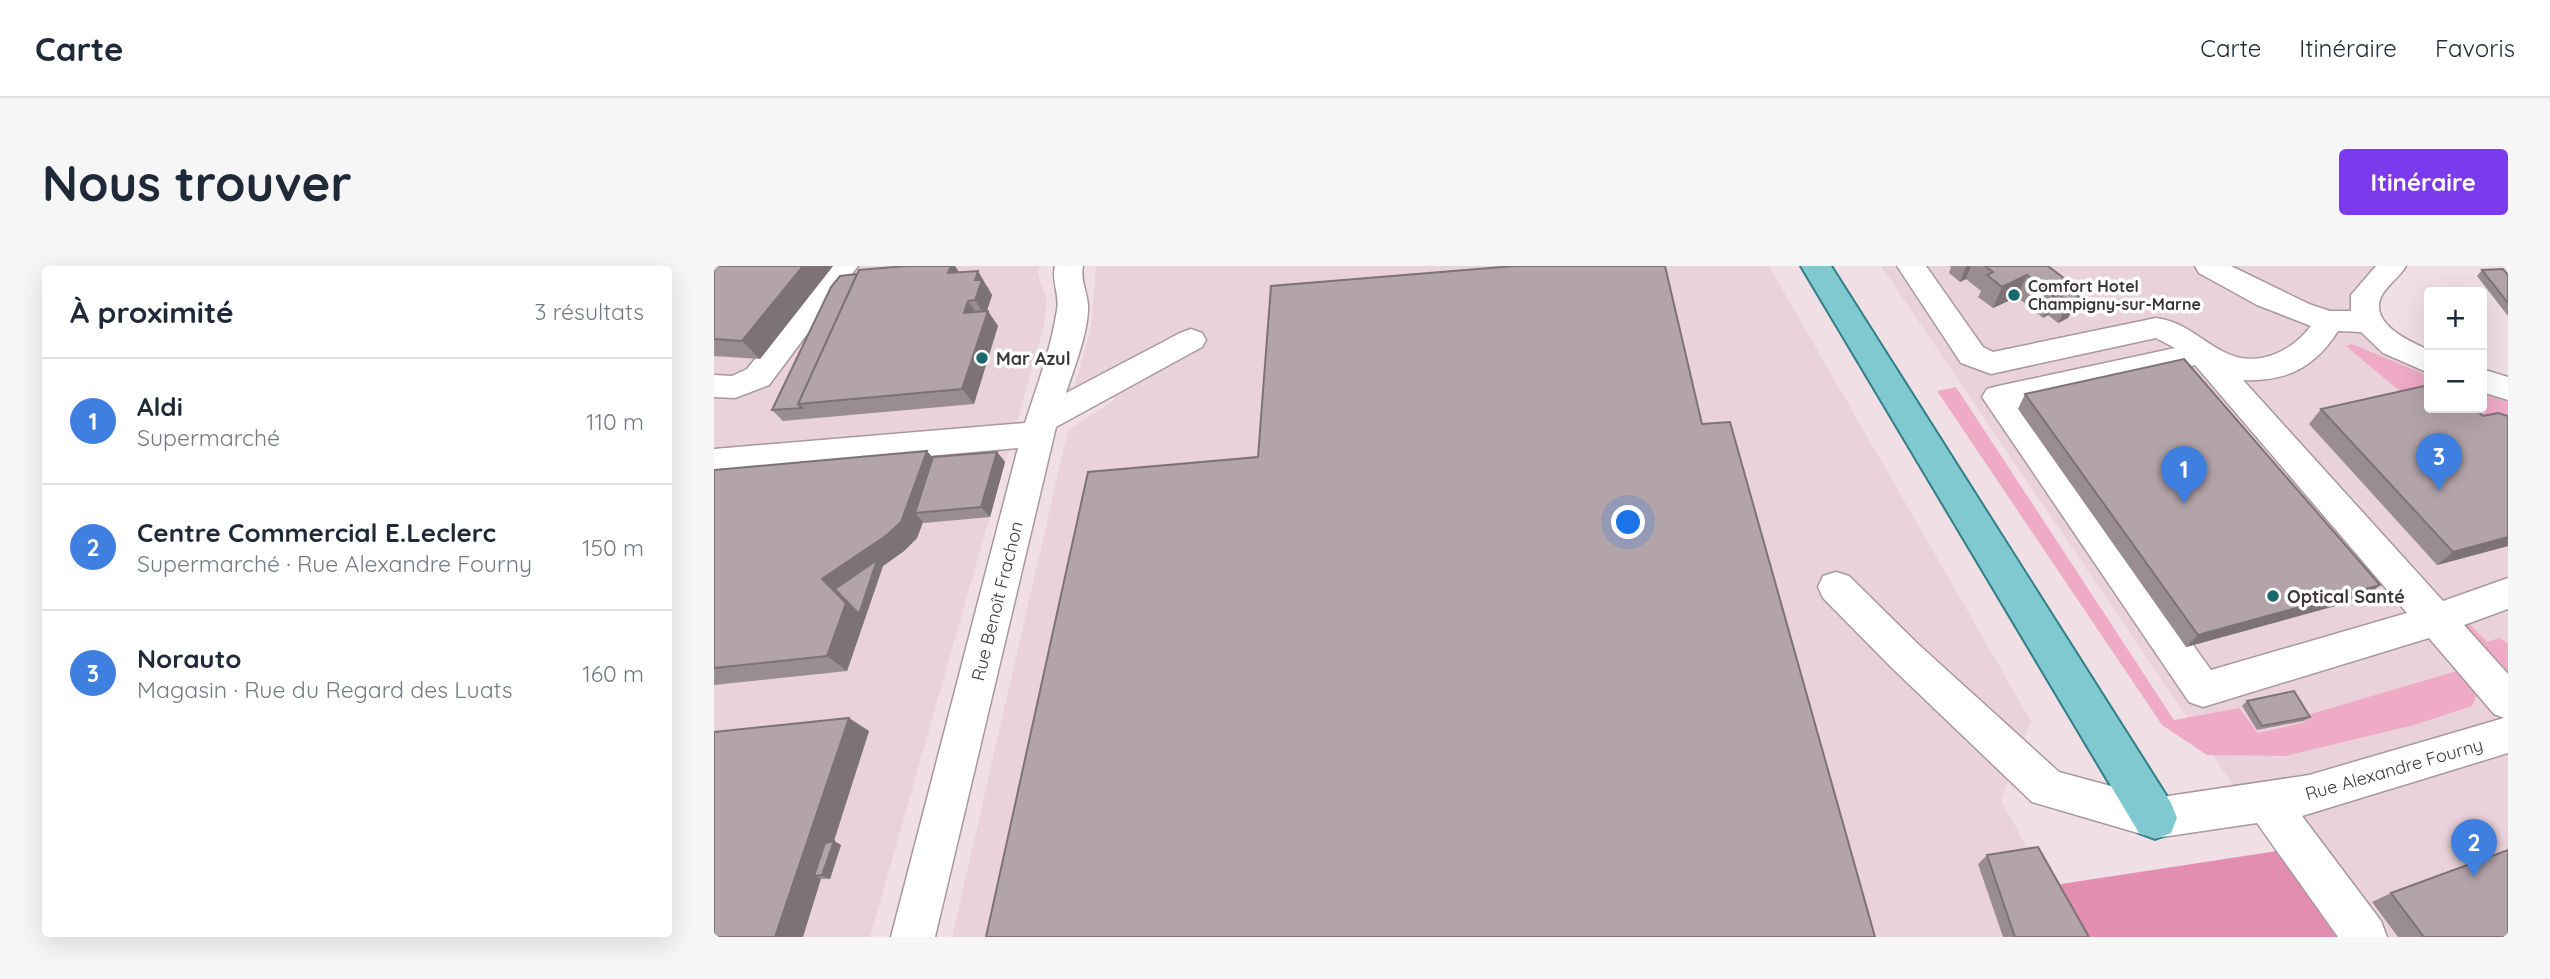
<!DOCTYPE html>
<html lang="fr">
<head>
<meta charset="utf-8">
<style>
  body { margin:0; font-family:Quicksand,sans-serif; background:#f6f6f7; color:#1f2937 }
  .controls { position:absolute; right:21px; top:21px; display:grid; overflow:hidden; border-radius:7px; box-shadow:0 7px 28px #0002 }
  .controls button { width:63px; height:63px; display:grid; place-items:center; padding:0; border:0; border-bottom:2px solid #e0e1e3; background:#fff; color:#1f2937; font:35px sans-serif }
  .you { position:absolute; left:915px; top:257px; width:24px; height:24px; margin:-18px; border:5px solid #fff; border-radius:50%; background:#1a73e8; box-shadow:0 0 0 10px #1a73e833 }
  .badge { display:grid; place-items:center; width:46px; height:46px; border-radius:50%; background:#7c3aed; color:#fff; font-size:23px; font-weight:700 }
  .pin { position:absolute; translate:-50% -58px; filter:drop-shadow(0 2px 4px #0008) }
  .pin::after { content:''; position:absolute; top:37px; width:24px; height:21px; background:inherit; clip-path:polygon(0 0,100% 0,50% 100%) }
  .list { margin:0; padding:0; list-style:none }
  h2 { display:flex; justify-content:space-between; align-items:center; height:91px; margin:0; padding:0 28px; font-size:30px }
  h2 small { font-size:23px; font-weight:400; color:#747a83 }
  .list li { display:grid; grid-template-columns:46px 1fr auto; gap:21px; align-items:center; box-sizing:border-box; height:126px; padding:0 28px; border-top:2px solid #e0e1e3 }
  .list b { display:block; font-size:26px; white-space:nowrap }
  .list p { margin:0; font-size:23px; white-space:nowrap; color:#747a83 }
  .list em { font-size:23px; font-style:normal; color:#747a83 }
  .map { position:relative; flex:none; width:1794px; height:671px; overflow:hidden; border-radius:7px }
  header { display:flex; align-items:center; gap:42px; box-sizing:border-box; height:98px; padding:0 35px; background:#fff; border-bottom:2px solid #e0e1e3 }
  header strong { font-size:33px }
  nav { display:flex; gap:38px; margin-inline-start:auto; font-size:24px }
  .intro { display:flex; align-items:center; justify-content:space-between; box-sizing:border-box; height:168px; padding:0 42px }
  h1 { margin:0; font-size:49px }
  .button { padding:18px 32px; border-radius:7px; background:#7c3aed; color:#fff; font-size:24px; font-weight:700 }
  main { display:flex; gap:42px; padding:0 42px }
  aside { flex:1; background:#fff; border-radius:7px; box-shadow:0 7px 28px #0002 }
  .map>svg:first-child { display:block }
  .built { fill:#ead2db }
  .green { fill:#efabc6 }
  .forest { fill:#e38eb1 }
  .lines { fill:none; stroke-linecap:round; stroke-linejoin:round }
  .minor-casing { stroke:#a8989e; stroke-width:3 }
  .major-casing { stroke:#327e87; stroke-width:4 }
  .minor { fill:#fff; fill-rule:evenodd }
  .major { fill:#80c9d0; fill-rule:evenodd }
  .wall { fill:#9a8d91 }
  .shaded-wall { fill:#7d7376 }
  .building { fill:#b3a4a9; stroke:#7d7376; stroke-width:2 }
  .poi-dot { fill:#1a676e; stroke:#fff; stroke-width:2.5 }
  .labels { text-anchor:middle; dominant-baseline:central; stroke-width:7; stroke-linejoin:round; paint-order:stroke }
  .far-poi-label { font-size:16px; font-weight:bold; fill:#3c3638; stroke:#fff; text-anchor:start }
  .poi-label { font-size:18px; font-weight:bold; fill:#3c3638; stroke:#fff; text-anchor:start }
  .street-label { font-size:18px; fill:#3c3638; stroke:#fff }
</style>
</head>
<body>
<header>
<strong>Carte</strong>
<nav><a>Carte</a><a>Itinéraire</a><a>Favoris</a></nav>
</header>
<div class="intro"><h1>Nous trouver</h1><a class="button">Itinéraire</a></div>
<main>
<aside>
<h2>À proximité<small>3 résultats</small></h2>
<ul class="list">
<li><span class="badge" style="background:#3f7fe0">1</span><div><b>Aldi</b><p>Supermarché</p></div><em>110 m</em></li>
<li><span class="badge" style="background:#3f7fe0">2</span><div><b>Centre Commercial E.Leclerc</b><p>Supermarché · Rue Alexandre Fourny</p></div><em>150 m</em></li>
<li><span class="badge" style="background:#3f7fe0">3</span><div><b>Norauto</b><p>Magasin · Rue du Regard des Luats</p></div><em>160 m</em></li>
</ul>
</aside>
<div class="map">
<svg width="1794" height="671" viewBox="0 0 1794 671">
  <rect width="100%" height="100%" fill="#f0e0e5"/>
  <path class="built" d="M0,0H325L324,8L333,35L329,64L156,671H0Z
    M382,0H1055L1317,455L1287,534L1318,591L1289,671H238L354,164L400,134L396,106L360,121L377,62Z
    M1167,0H1669L1638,31L1693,99L1715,107V142H1768V127L1794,137V671H1622Z"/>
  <path class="green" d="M1638,78L1715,110V140L1695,133L1632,80Z
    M1242,121L1460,454L1525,442L1544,467L1592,456L1590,450L1746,404L1764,426L1758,440L1700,459L1571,490L1493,489L1448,459L1223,125Z
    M1768,128L1794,136V169L1721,142H1768Z
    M1748,350L1773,376L1785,372L1794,378V417L1746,364Z"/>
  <path class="forest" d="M1563,585L1622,671H1362L1334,620Z"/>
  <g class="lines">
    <defs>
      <path id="minor" d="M115,0H144L55,119L21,132L0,131V109L18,110L33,103Z
        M341,0H369C366,14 373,25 374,39C375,65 360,102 352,127L466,67L477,63L488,67L492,74L488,81L342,161L221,671H177L304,182L0,209V183L311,157C323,120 337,83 343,44C346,29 337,15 341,0Z
        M1183,0H1212L1269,81L1279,86L1442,52C1471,56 1486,74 1510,86C1543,103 1577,86 1597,60L1543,39L1485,7L1481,0H1517L1595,38L1616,45H1637V29L1662,0H1692C1686,11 1672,20 1667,31C1655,58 1697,76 1715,84V107L1669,87L1647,66L1624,65C1601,101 1573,116 1529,114L1729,335L1794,312V343L1750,359L1794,408V487L1588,550L1667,655L1673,671H1624L1543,557L1441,572L1318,536L1178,402L1109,332L1104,321L1109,310L1122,306L1135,310L1204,378L1345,506L1441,532L1595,509L1790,452L1780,448L1715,372L1489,441L1475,436L1268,131L1273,123L1284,120L1461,82L1442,72L1277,108L1247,97ZM1481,99L1693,347L1497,404L1306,138Z
        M1768,103L1794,111V134L1768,126Z"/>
      <path id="major" d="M1087,0H1117L1457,537L1463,552L1457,567L1441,573L1425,567Z"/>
    </defs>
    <use href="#minor" class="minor-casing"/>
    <use href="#major" class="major-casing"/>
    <use href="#minor" class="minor"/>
    <use href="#major" class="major"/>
  </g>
  <path class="wall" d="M0,0H119L46,93L0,90Z
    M192,0H241L245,7L274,21V22L278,29L273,45L284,60L260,138L69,155L58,144L143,8Z
    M1236,0H1334L1357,25L1365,31L1354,52L1344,57L1334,49L1329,52L1303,31L1279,42L1264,31L1267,25L1252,13L1246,16L1235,7L1237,1Z
    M1768,4L1794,9V50L1763,10Z
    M1311,128L1666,319L1650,332L1472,381L1304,143Z
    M1607,143L1769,150H1794V280L1723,299L1595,158Z
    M283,186L291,196L276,251L210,257L209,256L203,272L190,285L169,300L133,405L0,419V204L219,191Z
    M1533,435L1596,451L1590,455L1543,464L1528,440Z
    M155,465L120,575L127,579L116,613H107L0,671Z
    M1273,589L1375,671H1289L1264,598Z
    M1677,627L1794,671H1684L1658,636Z"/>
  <path class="shaded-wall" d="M89,0H119L46,93L28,75Z
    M237,0H241L249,12L234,7Z
    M1252,0H1257L1252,13L1246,16Z
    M264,5L278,29L271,50L261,34V14Z
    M1313,9L1303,31L1279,42L1288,21Z
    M1344,28L1334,49L1329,52L1339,30Z
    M1365,31L1354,52L1344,57L1355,36Z
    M254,35L264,50L250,47Z
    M274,45L284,60L260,138L248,123Z
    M213,185L228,202L201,247L209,256L203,272L190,285L169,300L133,405L113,390L108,313Z
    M283,186L291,196L276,251L267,241Z
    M1794,271V280L1723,299L1739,286Z
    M1666,319L1650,332L1472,381L1484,369Z
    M135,452L155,465L115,590L120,575L127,579L116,613L108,609L100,610L107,613L89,671H61Z"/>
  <path class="building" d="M0,0H89L28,75L0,73Z
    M192,0H237L234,7L264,5L261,14H268L261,34L254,35L250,47L274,45L248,123L84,138L145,4Z
    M800,0H951L988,158L1016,156L1161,671H272L374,206L544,191L557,20Z
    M1271,0H1334L1360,20L1355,23L1365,31L1355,36L1344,28L1339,30L1313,9L1288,21L1273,9L1279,6Z
    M1789,3L1794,9V37L1768,4Z
    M143,8L84,138L88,142L58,144L117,21L126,10Z
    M1470,93L1666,319L1484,369L1311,128Z
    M1710,120L1715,121V142H1760L1769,150L1784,147L1794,150V271L1739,286L1607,143Z
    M213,185L187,256L173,269L108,313L132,337L113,390L0,402V204Z
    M283,186L267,241L201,247L219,191Z
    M163,294L145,348L121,323Z
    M1580,425L1596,451L1548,460L1533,435Z
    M135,452L61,671H0V466Z
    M120,575L108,609L100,610L111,577Z
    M1324,581L1375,671H1301L1273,589Z
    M1794,584V671H1710L1677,627Z"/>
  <g class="poi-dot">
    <circle cx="1300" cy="29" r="7"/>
    <circle cx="268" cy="92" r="7"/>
    <circle cx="1559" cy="330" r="7"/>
  </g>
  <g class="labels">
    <g class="far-poi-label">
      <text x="1314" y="20">Comfort Hotel<tspan x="1314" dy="18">Champigny-sur-Marne</tspan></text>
    </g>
    <g class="poi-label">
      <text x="282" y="92">Mar Azul</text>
      <text x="1573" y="330">Optical Santé</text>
    </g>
    <g class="street-label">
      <text transform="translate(283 335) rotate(-76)">Rue Benoît Frachon</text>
      <text transform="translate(1680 503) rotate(-16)">Rue Alexandre Fourny</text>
    </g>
  </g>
</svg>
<div class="controls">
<button>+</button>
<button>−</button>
</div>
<div class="you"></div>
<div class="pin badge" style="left:1470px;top:238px;background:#3f7fe0">1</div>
<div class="pin badge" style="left:1760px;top:611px;background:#3f7fe0">2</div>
<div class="pin badge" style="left:1725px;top:225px;background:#3f7fe0">3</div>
</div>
</main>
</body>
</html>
